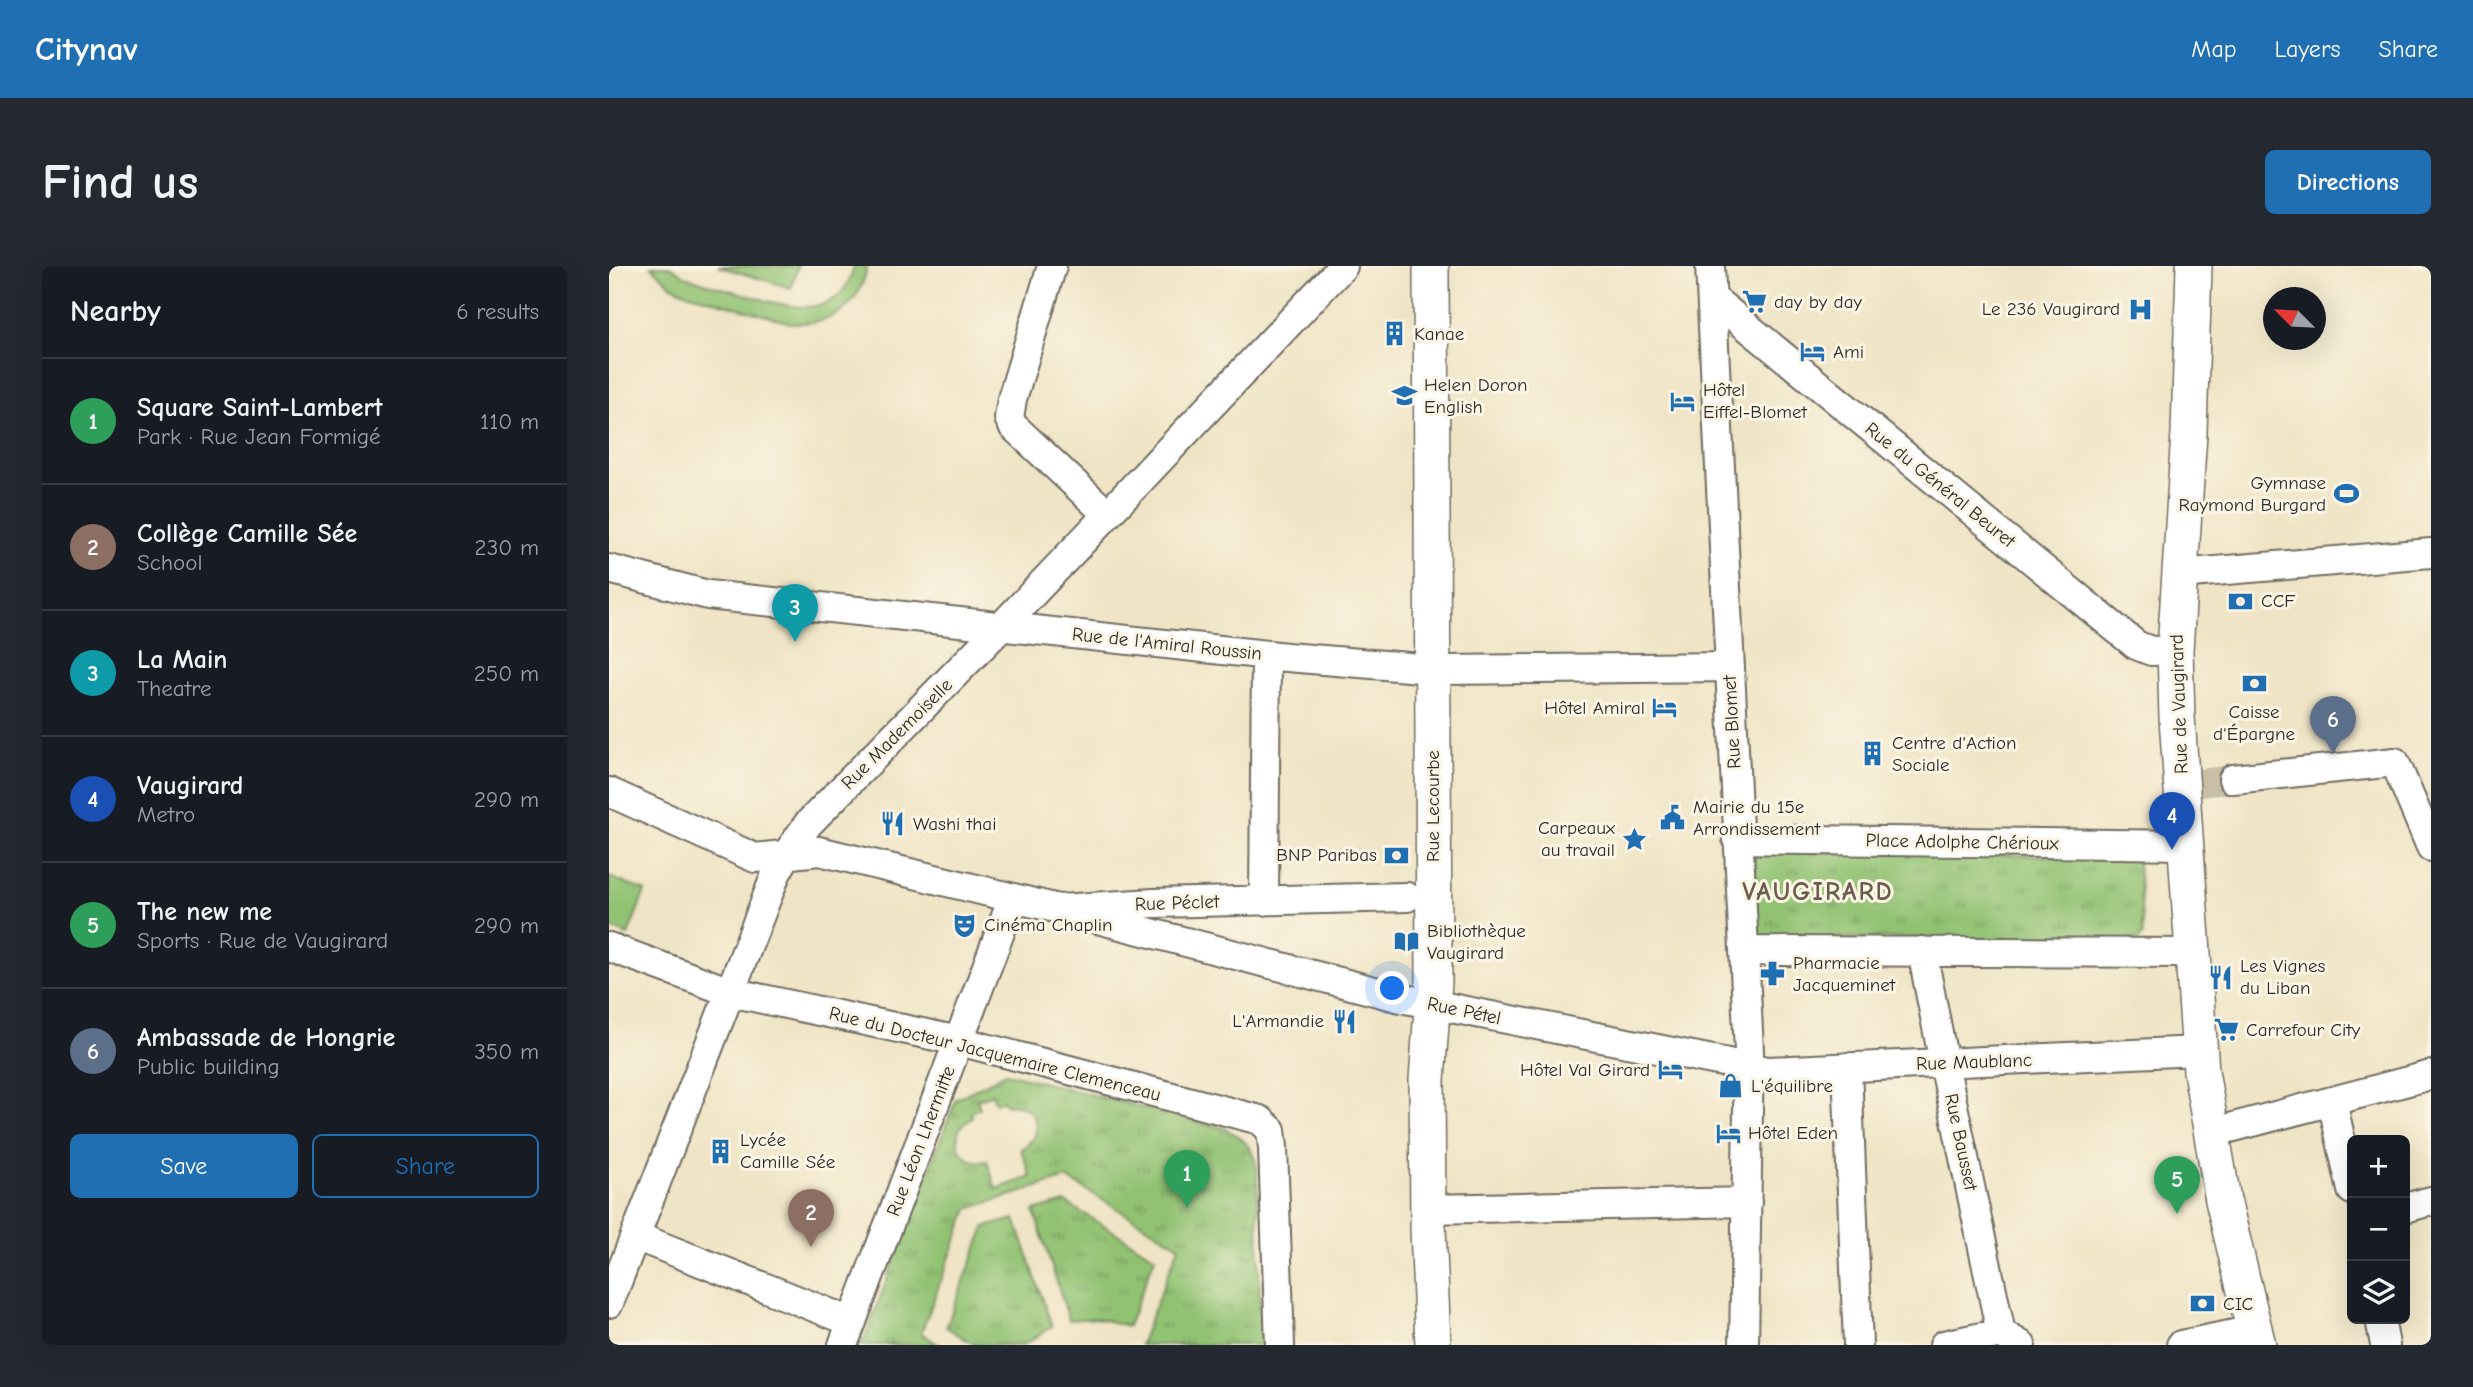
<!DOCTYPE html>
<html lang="en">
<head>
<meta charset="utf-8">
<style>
  body { margin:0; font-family:"Comic Neue",sans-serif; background:#242831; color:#f1f3f6 }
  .controls { position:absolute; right:21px; bottom:21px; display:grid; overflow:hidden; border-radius:10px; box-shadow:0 7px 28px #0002 }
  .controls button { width:63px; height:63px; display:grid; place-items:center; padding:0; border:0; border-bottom:2px solid #363941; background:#171b24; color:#f1f3f6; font:35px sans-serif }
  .compass { position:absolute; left:1654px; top:21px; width:63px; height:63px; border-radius:50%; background:#171b24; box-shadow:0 7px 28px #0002; rotate:294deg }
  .you { position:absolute; left:784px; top:723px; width:24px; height:24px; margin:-18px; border:5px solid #fff; border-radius:50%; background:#1a73e8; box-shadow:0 0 0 10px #1a73e833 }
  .badge { display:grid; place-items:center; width:46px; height:46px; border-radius:50%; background:#1f6fb2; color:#fff; font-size:23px; font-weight:700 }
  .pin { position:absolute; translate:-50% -58px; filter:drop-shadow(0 2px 4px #0008) }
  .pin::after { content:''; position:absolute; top:37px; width:24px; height:21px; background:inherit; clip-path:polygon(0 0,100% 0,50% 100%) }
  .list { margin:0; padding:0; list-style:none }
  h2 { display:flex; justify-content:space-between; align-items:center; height:91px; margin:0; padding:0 28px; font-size:30px }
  h2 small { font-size:23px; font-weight:400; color:#9ea1a6 }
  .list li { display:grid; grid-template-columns:46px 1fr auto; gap:21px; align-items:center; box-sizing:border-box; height:126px; padding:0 28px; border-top:2px solid #363941 }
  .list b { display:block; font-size:26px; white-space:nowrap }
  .list p { margin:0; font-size:23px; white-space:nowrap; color:#9ea1a6 }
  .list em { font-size:23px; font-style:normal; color:#9ea1a6 }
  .actions { display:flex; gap:14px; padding:21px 28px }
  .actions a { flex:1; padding:16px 0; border:2px solid #1f6fb2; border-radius:10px; text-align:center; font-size:24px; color:#1f6fb2 }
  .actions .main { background:#1f6fb2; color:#fff }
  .icon { flex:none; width:38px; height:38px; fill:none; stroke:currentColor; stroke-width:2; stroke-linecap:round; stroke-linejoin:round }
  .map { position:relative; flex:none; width:1822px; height:1079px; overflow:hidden; border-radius:10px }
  header { display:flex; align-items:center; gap:42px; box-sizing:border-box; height:98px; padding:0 35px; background:#1f6fb2; color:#fff }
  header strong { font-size:33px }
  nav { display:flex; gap:38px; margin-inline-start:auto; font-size:24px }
  .intro { display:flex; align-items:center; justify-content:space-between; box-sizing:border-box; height:168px; padding:0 42px }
  h1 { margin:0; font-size:49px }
  .button { padding:18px 32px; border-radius:10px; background:#1f6fb2; color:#fff; font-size:24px; font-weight:700 }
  main { display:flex; gap:42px; padding:0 42px }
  aside { flex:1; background:#171b24; border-radius:10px; box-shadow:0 7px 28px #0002 }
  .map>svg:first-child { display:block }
  .grass { fill:url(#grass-tufts); stroke:#5e764e; stroke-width:2; fill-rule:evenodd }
  .pitch { fill:#91c272; stroke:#5e764e; stroke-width:2 }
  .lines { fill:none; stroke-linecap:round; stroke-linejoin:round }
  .minor-tunnel { stroke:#c8bfa6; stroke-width:28; stroke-dasharray:28 14; stroke-linecap:butt }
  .minor-casing { stroke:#706c61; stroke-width:32 }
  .major-casing { stroke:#706c61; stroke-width:38 }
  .minor { stroke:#fff; stroke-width:28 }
  .major { stroke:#fff; stroke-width:35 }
  .labels { text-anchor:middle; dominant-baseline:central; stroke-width:6; stroke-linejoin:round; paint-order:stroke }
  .poi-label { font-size:19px; fill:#2b2b2b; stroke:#fcf5e5; text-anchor:start }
  .street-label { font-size:19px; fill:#2b2b2b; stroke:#fcf5e5 }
  .district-label { font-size:26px; font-weight:bold; letter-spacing:2px; fill:#6b5d4e; stroke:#fcf5e5 }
</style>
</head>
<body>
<header>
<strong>Citynav</strong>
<nav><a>Map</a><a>Layers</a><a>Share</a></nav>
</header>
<div class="intro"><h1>Find us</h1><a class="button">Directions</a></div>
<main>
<aside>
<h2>Nearby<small>6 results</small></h2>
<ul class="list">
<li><span class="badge" style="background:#2e9e5b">1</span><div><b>Square Saint-Lambert</b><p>Park · Rue Jean Formigé</p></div><em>110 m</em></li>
<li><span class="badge" style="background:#8d6e63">2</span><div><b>Collège Camille Sée</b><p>School</p></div><em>230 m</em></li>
<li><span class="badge" style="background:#0f9aa8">3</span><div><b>La Main</b><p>Theatre</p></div><em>250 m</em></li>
<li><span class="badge" style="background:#1a4fb4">4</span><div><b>Vaugirard</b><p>Metro</p></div><em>290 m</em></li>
<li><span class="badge" style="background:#2e9e5b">5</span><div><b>The new me</b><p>Sports · Rue de Vaugirard</p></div><em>290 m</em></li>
<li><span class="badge" style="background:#5c6f8a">6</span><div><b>Ambassade de Hongrie</b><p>Public building</p></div><em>350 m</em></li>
</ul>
<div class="actions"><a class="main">Save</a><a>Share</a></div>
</aside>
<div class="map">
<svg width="1822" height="1079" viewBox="0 0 1822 1079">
  <defs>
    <pattern id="grass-tufts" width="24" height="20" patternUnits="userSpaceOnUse" patternTransform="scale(1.75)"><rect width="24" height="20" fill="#91c272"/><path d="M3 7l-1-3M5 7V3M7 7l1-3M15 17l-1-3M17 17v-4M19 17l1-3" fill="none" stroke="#779e5e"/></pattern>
  </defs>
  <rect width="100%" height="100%" fill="#fcf5e5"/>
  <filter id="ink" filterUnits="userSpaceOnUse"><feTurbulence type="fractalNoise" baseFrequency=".0143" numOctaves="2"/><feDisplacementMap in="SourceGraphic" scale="14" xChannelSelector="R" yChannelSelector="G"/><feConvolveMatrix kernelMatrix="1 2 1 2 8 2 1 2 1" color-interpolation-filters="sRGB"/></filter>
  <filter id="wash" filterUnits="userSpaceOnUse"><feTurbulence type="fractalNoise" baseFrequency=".00686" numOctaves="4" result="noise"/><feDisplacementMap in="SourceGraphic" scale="28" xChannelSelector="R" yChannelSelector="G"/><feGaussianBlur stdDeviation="1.57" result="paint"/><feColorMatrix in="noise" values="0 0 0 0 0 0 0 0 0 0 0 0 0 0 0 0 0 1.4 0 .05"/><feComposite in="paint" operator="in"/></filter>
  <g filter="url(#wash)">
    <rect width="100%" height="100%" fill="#efe4c5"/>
    <path class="grass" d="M1147,585L1523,591L1529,597L1534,669L1528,675L1152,671L1148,668L1144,588Z
      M397,807L614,862C632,869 645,882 648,903L652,1079H531L570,980L457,912L359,943L312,1067L330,1079H253L347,833ZM383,828L387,837L394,834L397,839C427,834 439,869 412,883L422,911L387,923L378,895C357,899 344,883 350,863L363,851L362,846L371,842L368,834Z
      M456,936L546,991L519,1060L488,1052L460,1054L425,945Z
      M406,953L443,1060L415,1079H366L337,1061L376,961Z"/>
    <path class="pitch" d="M42,0C48,0 58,0 63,1C69,5 74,10 81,12C100,19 119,24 138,29C179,41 231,58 245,0H258C251,42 222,59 182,57L78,27L63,20Z
      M109,0H189L182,22Z
      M0,611L36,625L19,669L0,661Z"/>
  </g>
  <g filter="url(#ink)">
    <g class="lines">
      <path class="minor-tunnel" d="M1591,517L1624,513"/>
      <defs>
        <path id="minor" d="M443,0L403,133L400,152L404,160L498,248
          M1101,0L1140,785L1135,1079
          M1103,32L1527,379L1542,385L1566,384
          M0,303L99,329L678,391L836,404L1120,401
          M1570,308L1822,287
          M1624,513L1786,496L1822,581
          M0,526L146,592L210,585L450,643L544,637L798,631
          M1128,573L1577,579
          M655,635L657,389
          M450,643L792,732L1159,805L1589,785
          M0,681L121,726L350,775L651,854L662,864L664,882L671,1079
          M1135,685L1583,687
          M1313,685L1335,797L1392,1067
          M1238,801L1249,1079
          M1723,835L1743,924
          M1602,867L1822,809
          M1796,942L1822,935
          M819,943L1138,936
          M26,970L243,1056
          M0,1037L167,608L178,588L199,558L393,360L734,0
          M1771,1053L1776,1079
          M234,1079L404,632
          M1335,1079L1392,1067L1412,1079
          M1572,1079L1645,1064"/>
        <path id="major" d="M822,0L825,715L818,814L819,962L824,1079
          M1585,0L1580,167L1566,384L1568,451L1592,805L1614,934L1649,1079"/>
      </defs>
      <use href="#minor" class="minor-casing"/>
      <use href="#major" class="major-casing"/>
      <use href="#minor" class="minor"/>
      <use href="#major" class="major"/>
    </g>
  </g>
  <defs>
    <symbol id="supermarket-bare" viewBox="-9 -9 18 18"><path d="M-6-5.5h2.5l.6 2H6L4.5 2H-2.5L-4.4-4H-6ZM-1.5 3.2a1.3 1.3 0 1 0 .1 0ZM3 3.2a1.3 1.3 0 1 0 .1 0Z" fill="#1f6fb2" stroke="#fcf5e5" stroke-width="2.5" paint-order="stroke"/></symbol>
    <symbol id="hospital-bare" viewBox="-9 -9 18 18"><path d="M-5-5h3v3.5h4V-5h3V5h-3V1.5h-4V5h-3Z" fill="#1f6fb2" stroke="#fcf5e5" stroke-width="2.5" paint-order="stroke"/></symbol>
    <symbol id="building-bare" viewBox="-9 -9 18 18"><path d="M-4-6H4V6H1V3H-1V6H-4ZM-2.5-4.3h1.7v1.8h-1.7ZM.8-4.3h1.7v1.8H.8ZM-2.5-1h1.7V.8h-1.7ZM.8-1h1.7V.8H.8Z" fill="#1f6fb2" stroke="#fcf5e5" stroke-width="2.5" paint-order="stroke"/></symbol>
    <symbol id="hotel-bare" viewBox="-9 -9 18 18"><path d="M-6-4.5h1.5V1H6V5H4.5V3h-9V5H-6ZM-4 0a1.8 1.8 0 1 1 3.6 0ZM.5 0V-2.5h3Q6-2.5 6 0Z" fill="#1f6fb2" stroke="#fcf5e5" stroke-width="2.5" paint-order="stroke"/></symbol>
    <symbol id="school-bare" viewBox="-9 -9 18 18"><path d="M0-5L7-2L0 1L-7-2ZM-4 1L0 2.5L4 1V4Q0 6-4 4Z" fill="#1f6fb2" stroke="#fcf5e5" stroke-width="2.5" paint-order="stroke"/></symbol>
    <symbol id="stadium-bare" viewBox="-9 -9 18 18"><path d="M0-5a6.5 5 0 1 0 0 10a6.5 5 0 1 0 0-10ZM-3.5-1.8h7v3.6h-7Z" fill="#1f6fb2" stroke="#fcf5e5" stroke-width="2.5" paint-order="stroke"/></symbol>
    <symbol id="bank-bare" viewBox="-9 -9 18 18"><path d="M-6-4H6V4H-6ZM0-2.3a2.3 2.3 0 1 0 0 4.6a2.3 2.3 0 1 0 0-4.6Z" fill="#1f6fb2" stroke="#fcf5e5" stroke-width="2.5" paint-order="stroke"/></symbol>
    <symbol id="civic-bare" viewBox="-9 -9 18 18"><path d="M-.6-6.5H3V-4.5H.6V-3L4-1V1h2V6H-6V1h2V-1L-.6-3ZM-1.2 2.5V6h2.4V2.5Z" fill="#1f6fb2" stroke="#fcf5e5" stroke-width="2.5" paint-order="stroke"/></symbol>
    <symbol id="restaurant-bare" viewBox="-9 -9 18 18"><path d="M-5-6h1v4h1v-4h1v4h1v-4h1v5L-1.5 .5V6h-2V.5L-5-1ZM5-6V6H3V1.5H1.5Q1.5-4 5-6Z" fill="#1f6fb2" stroke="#fcf5e5" stroke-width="2.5" paint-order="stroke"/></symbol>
    <symbol id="sight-bare" viewBox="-9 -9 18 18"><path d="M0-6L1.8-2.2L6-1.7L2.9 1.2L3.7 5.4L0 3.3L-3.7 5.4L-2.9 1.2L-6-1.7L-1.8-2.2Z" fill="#1f6fb2" stroke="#fcf5e5" stroke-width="2.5" paint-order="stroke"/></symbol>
    <symbol id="theatre-bare" viewBox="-9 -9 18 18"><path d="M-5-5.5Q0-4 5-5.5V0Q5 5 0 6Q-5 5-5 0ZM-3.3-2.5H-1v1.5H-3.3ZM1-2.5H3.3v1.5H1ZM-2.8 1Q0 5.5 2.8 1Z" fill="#1f6fb2" stroke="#fcf5e5" stroke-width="2.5" paint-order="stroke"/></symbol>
    <symbol id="library-bare" viewBox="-9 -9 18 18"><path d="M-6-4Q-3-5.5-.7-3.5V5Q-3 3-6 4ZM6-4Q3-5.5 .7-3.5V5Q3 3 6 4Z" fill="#1f6fb2" stroke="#fcf5e5" stroke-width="2.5" paint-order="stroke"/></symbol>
    <symbol id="pharmacy-bare" viewBox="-9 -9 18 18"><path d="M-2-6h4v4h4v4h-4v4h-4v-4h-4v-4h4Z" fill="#1f6fb2" stroke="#fcf5e5" stroke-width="2.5" paint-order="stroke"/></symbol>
    <symbol id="shop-bare" viewBox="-9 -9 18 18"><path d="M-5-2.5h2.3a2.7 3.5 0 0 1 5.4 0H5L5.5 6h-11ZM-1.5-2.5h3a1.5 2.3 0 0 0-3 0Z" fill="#1f6fb2" stroke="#fcf5e5" stroke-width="2.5" paint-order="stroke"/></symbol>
  </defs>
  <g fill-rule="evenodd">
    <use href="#supermarket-bare" x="1128" y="18" width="35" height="35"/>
    <use href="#hospital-bare" x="1514" y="26" width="35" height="35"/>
    <use href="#building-bare" x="768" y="50" width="35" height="35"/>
    <use href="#hotel-bare" x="1186" y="68" width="35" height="35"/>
    <use href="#school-bare" x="778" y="112" width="35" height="35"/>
    <use href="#hotel-bare" x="1056" y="118" width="35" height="35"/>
    <use href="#stadium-bare" x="1720" y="210" width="35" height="35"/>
    <use href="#bank-bare" x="1614" y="318" width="35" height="35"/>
    <use href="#bank-bare" x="1628" y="400" width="35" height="35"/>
    <use href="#hotel-bare" x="1038" y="424" width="35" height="35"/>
    <use href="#building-bare" x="1246" y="470" width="35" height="35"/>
    <use href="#civic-bare" x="1046" y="534" width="35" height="35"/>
    <use href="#restaurant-bare" x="266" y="540" width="35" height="35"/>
    <use href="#sight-bare" x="1008" y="556" width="35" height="35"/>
    <use href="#bank-bare" x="770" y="572" width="35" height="35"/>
    <use href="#theatre-bare" x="338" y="642" width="35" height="35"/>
    <use href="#library-bare" x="780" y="658" width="35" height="35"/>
    <use href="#pharmacy-bare" x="1146" y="690" width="35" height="35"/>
    <use href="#restaurant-bare" x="1594" y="694" width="35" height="35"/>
    <use href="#restaurant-bare" x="718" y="738" width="35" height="35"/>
    <use href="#supermarket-bare" x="1600" y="746" width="35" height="35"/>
    <use href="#hotel-bare" x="1044" y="786" width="35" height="35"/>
    <use href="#shop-bare" x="1104" y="802" width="35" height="35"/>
    <use href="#hotel-bare" x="1102" y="850" width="35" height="35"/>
    <use href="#building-bare" x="94" y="868" width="35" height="35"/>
    <use href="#bank-bare" x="1576" y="1020" width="35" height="35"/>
  </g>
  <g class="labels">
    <g class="poi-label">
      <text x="1165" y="36">day by day</text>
      <text x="1511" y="43" text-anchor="end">Le 236 Vaugirard</text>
      <text x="805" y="68">Kanae</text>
      <text x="1224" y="86">Ami</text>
      <text x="815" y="119">Helen Doron<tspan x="815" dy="22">English</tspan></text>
      <text x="1094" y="124">Hôtel<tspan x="1094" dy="22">Eiffel-Blomet</tspan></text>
      <text x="1717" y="217" text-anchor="end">Gymnase<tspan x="1717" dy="22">Raymond Burgard</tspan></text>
      <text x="1652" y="335">CCF</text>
      <text x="1036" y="442" text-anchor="end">Hôtel Amiral</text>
      <text x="1645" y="446" text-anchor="middle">Caisse<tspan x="1645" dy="22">d'Épargne</tspan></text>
      <text x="1283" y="477">Centre d'Action<tspan x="1283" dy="22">Sociale</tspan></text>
      <text x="1084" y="541">Mairie du 15e<tspan x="1084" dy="22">Arrondissement</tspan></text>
      <text x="304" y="558">Washi thai</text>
      <text x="1006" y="562" text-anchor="end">Carpeaux<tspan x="1006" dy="22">au travail</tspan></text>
      <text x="768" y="589" text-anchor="end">BNP Paribas</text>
      <text x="375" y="659">Cinéma Chaplin</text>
      <text x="818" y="665">Bibliothèque<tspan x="818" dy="22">Vaugirard</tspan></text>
      <text x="1184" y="697">Pharmacie<tspan x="1184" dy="22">Jacqueminet</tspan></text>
      <text x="1631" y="700">Les Vignes<tspan x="1631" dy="22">du Liban</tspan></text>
      <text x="715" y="755" text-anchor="end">L'Armandie</text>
      <text x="1637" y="764">Carrefour City</text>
      <text x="1041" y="804" text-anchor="end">Hôtel Val Girard</text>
      <text x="1142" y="820">L'équilibre</text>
      <text x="1139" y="867">Hôtel Eden</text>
      <text x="131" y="874">Lycée<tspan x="131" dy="22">Camille Sée</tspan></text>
      <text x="1614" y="1038">CIC</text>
    </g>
    <g class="street-label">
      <text transform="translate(1331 219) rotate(39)">Rue du Général Beuret</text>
      <text transform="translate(558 378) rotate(6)">Rue de l'Amiral Roussin</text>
      <text transform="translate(1570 438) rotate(-92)">Rue de Vaugirard</text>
      <text transform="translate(1123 456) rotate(-93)">Rue Blomet</text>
      <text transform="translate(288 468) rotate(-45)">Rue Mademoiselle</text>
      <text transform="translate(824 540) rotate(-90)">Rue Lecourbe</text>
      <text transform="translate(1353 576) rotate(1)">Place Adolphe Chérioux</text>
      <text transform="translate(568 637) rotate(-2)">Rue Péclet</text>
      <text transform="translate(855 745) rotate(12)">Rue Pétel</text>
      <text transform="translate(386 788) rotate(14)">Rue du Docteur Jacquemaire Clemenceau</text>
      <text transform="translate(1365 796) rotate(-2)">Rue Maublanc</text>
      <text transform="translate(312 875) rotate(-69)">Rue Léon Lhermitte</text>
      <text transform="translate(1352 876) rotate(78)">Rue Bausset</text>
    </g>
    <g class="district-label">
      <text x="1209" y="626">VAUGIRARD</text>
    </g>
  </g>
</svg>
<div class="controls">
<button>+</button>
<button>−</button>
<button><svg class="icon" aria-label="layers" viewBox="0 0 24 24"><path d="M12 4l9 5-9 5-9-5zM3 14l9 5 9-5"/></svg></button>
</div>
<svg class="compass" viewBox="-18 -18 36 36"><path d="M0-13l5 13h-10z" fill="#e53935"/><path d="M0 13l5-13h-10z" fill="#9ea1a6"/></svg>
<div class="you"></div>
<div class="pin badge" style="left:578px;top:942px;background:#2e9e5b">1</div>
<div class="pin badge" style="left:202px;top:981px;background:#8d6e63">2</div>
<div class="pin badge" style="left:186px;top:376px;background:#0f9aa8">3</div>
<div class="pin badge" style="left:1563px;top:584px;background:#1a4fb4">4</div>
<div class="pin badge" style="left:1568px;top:948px;background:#2e9e5b">5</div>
<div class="pin badge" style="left:1724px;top:488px;background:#5c6f8a">6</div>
</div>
</main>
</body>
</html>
